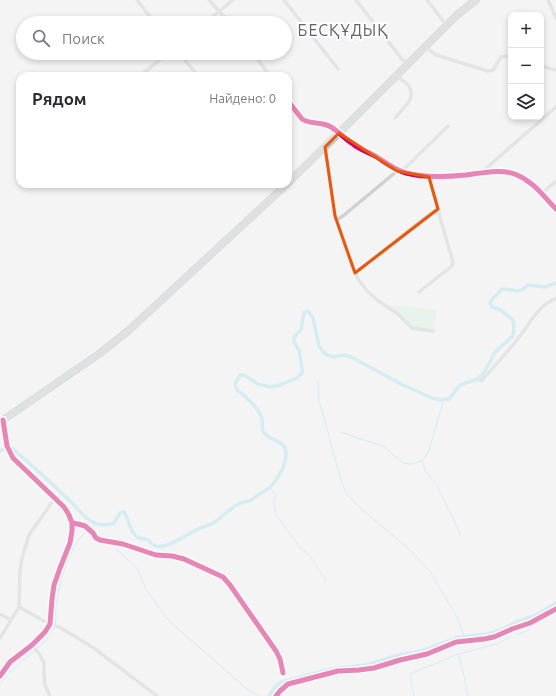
<!DOCTYPE html>
<html lang="ru">
<head>
<meta charset="utf-8">
<style>
  body { margin:0; font-family:Ubuntu,sans-serif; background:#f7f7f7; color:#2b2b33 }
  .controls { position:absolute; right:12px; top:12px; display:grid; overflow:hidden; border-radius:8px; box-shadow:0 2px 6px #0003 }
  .controls button { width:36px; height:36px; display:grid; place-items:center; padding:0; border:0; border-bottom:1px solid #e1e1e2; background:#fff; color:#2b2b33; font:20px sans-serif }
  .list { margin:0; padding:0; list-style:none }
  h2 { display:flex; justify-content:space-between; align-items:center; height:52px; margin:0; padding:0 16px; font-size:17px }
  h2 small { font-size:13px; font-weight:400; color:#7c7c81 }
  .icon { flex:none; width:22px; height:22px; fill:none; stroke:currentColor; stroke-width:2; stroke-linecap:round; stroke-linejoin:round }
  .map { position:relative; flex:none; width:556px; height:696px; overflow:hidden }
  .search { position:absolute; background:#fff; box-shadow:0 2px 6px #0003; left:16px; top:16px; width:276px; height:44px; display:flex; align-items:center; gap:10px; box-sizing:border-box; padding:0 14px; border-radius:22px; color:#7c7c81; font-size:15px }
  .panel { position:absolute; background:#fff; box-shadow:0 2px 6px #0003; left:16px; top:72px; width:276px; height:116px; border-radius:12px }
  .map>svg:first-child { display:block }
  .green { fill:#d9f2e3 }
  .lines { fill:none; stroke-linecap:round; stroke-linejoin:round }
  .stream { stroke:#aee2f0; stroke-width:1 }
  .canal { stroke:#aee2f0; stroke-width:3.5 }
  .trunk-casing { stroke:#b9bec3; stroke-width:8 }
  .minor { stroke:#ced0d2; stroke-width:3.5 }
  .trunk { stroke:#c4c9cd; stroke-width:6 }
  .cycleway-casing { stroke:#fff; stroke-width:8 }
  .cycleway { stroke:#d6006c; stroke-width:5 }
  .marked { fill:none; stroke:#e8590c; stroke-width:3; stroke-linejoin:round }
  .labels { text-anchor:middle; dominant-baseline:central; stroke-width:4; stroke-linejoin:round; paint-order:stroke }
  .quarter-label { font-size:16px; letter-spacing:1px; fill:#5f6368; stroke:#fff }
</style>
</head>
<body>
<div class="map">
<svg width="556" height="696" viewBox="0 0 556 696">
  <rect width="100%" height="100%" fill="#f4f4f4"/>
  <path class="green" d="M388,305L437,310L433,330L410,326L395,310Z"/>
  <g class="lines">
    <path class="stream" d="M318,380L319,401L324,418L342,483L347,494L359,507L409,549L429,570L457,617L464,636
      M340,432L383,446L403,463L411,464L422,461L428,453L444,399
      M423,462L425,471L437,486L461,535
      M270,487L275,494L274,503L275,513L299,546L310,556L326,580
      M90,528L96,523
      M117,550L137,568L146,589L168,620L247,689L259,696
      M529,621L530,617
      M55,624C57,618 55,612 56,606C59,583 69,544 88,530
      M517,635L529,630V627
      M459,655L465,680L468,696
      M0,684L8,674L44,642L54,629V627
      M414,696L410,674L459,654L496,644L511,637"/>
    <path class="canal" d="M0,451L8,447L12,448C31,465 51,482 69,500C77,507 82,516 91,521C100,526 105,526 114,523L120,513L124,512C130,520 129,533 139,538C142,539 145,538 148,540C150,541 152,545 155,546C165,550 187,535 196,530C202,527 208,526 213,523C222,518 231,507 240,503C243,502 246,502 249,501C251,500 270,488 271,486C279,478 286,465 286,453C285,438 268,442 263,431C262,428 263,423 262,419C260,409 245,396 237,390L235,384L240,375H244L258,384L270,387L280,385L297,378L302,373V368L299,350L294,342V337L301,330L304,312L308,311L313,318L319,346L325,354L333,357L345,355L353,358L403,385L432,398L440,400L449,399L460,385L478,379L485,371L495,352L513,336L514,328L513,320L499,309L492,307L490,302L502,289C514,289 519,295 528,285L545,287L556,283
      M269,696L275,687L282,682L331,669L366,665L402,654L422,651L459,637L488,634L501,630L518,621L536,615L556,603"/>
    <defs>
      <path id="trunk" d="M288,183L339,133L457,15L476,0
        M0,422L99,354L128,331L287,184"/>
    </defs>
    <use href="#trunk" class="trunk-casing"/>
    <path class="minor" d="M137,0L155,23
      M209,0L230,23
      M284,0L338,69
      M356,0L401,58L407,64
      M427,0L447,26
      M548,0L556,18
      M205,23L233,0
      M425,47L436,55L488,71L493,70L501,57L505,56L511,58
      M179,53L198,76
      M253,53L270,76
      M541,66L556,70
      M140,76L168,53
      M288,101L302,119C311,125 321,121 331,127C339,132 345,139 353,144C360,150 369,152 377,157C386,163 395,170 406,173C425,178 446,177 466,175C482,173 502,168 517,175C534,182 544,197 556,209
      M395,118C402,109 417,99 409,86C406,82 400,79 396,76
      M325,147L335,216L349,259L358,279L367,291L377,300L398,314L412,328L433,331
      M401,172L448,126
      M482,172L556,107
      M542,193L556,181
      M336,220L343,216L397,171
      M355,273L421,221L438,209
      M419,292L452,266L453,262L443,228L429,177
      M481,381C493,368 505,355 516,341C529,326 536,307 556,298
      M72,523L78,524L85,526L93,533L96,538L100,540L123,544L156,555L172,556L184,559L223,577L230,585L276,651L280,659L283,673
      M19,607L44,621L61,628L76,637L95,649L157,696
      M0,614L11,620
      M0,638L19,607L20,571L22,558L29,535L55,498
      M32,645L40,655L44,663V675L45,685L50,696
      M0,676L10,662L32,645L45,632L50,624L52,599L54,585L60,568L70,543L72,531V523L69,515L64,507L13,458L7,446L3,420
      M276,696L280,691L288,684L338,671L359,670L374,668L400,660L427,654L456,642L484,639L494,637L512,629L530,623L556,609"/>
    <use href="#trunk" class="trunk"/>
    <defs>
      <path id="cycleway" d="M288,101L302,119C311,125 321,121 331,127C339,132 345,139 353,144C360,150 369,152 377,157C386,163 395,170 406,173C425,178 446,177 466,175C482,173 502,168 517,175C534,182 544,197 556,209
        M72,523L78,524L85,526L93,533L96,538L100,540L123,544L156,555L172,556L184,559L223,577L230,585L276,651L280,659L283,673
        M0,676L10,662L32,645L45,632L50,624L52,599L54,585L60,568L70,543L72,531V523L69,515L64,507L13,458L7,446L3,420
        M276,696L280,691L288,684L338,671L359,670L374,668L400,660L427,654L456,642L484,639L494,637L512,629L530,623L556,609"/>
    </defs>
    <use href="#cycleway" class="cycleway-casing"/>
    <use href="#cycleway" class="cycleway"/>
  </g>
  <path d="M0 0H556V696H0ZM339,133L397,171L429,177L438,209L355,273L335,216L325,147Z" fill="#f4f4f4" fill-opacity=".55" fill-rule="evenodd"/>
  <path class="marked" d="M339,133L397,171L429,177L438,209L355,273L335,216L325,147Z"/>
  <g class="labels">
    <g class="quarter-label">
      <text x="343" y="30">БЕСҚҰДЫҚ</text>
    </g>
  </g>
</svg>
<div class="controls">
<button>+</button>
<button>−</button>
<button><svg class="icon" aria-label="layers" viewBox="0 0 24 24"><path d="M12 4l9 5-9 5-9-5zM3 14l9 5 9-5"/></svg></button>
</div>
<div class="search"><svg class="icon" aria-label="search" viewBox="0 0 24 24"><circle cx="10" cy="10" r="6"/><path d="M15 15l6 6"/></svg>Поиск</div>
<section class="panel">
<h2>Рядом<small>Найдено: 0</small></h2>
<ul class="list">
</ul>
</section>
</div>
</body>
</html>
